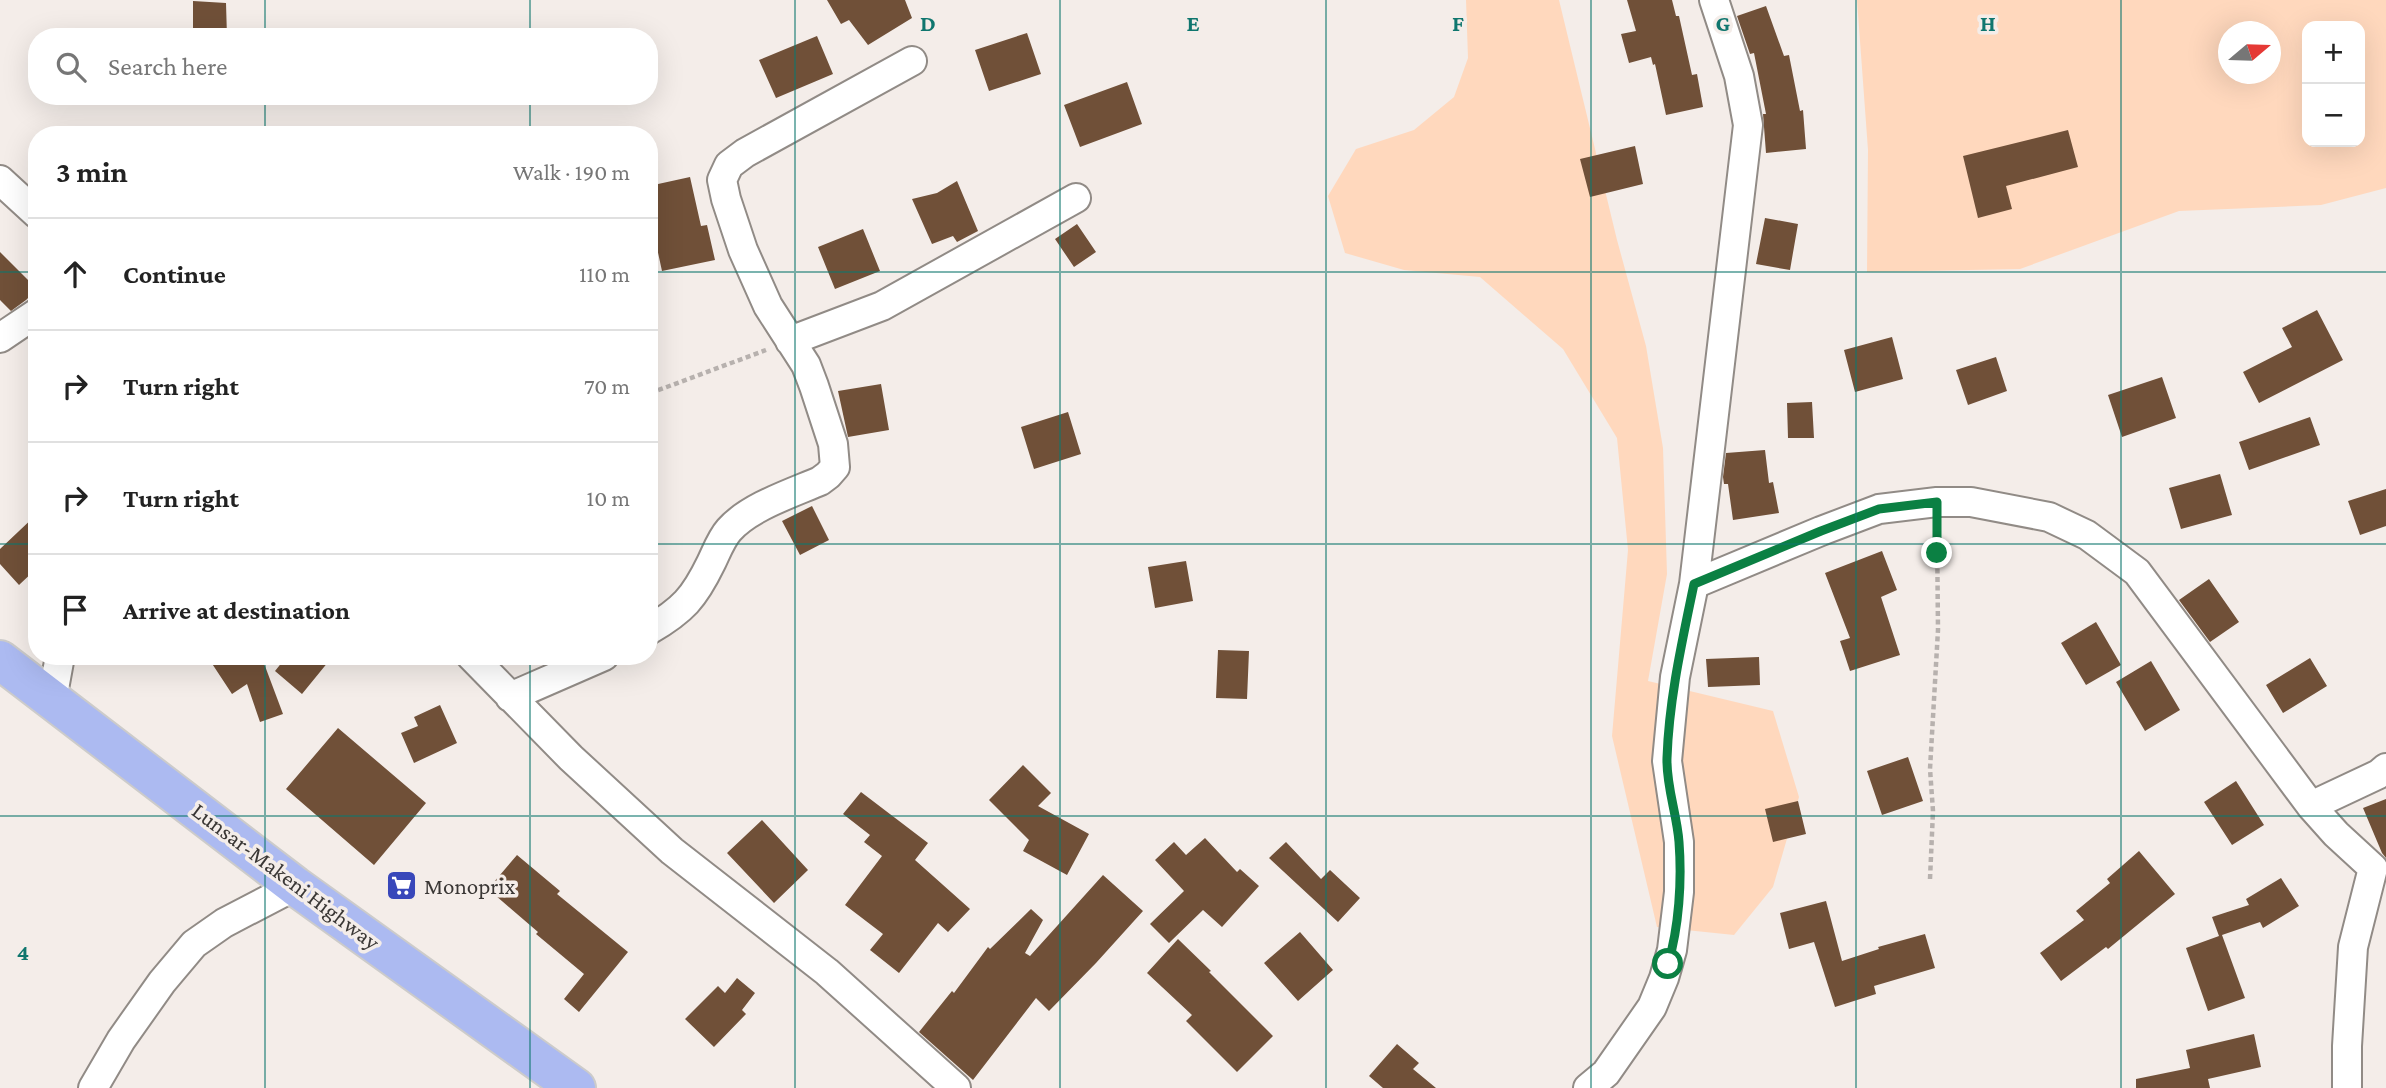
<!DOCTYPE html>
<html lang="en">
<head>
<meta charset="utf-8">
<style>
  body { margin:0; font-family:"Crimson Pro",serif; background:#f6f6f6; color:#222 }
  .controls { position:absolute; right:21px; top:21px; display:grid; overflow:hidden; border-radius:14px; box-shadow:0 7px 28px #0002 }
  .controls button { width:63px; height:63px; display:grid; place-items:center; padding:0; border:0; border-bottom:2px solid #e0e0e0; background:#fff; color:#222; font:35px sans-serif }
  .compass { position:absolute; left:2218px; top:21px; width:63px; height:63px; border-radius:50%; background:#fff; box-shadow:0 7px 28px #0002; rotate:71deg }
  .stop { position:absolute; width:21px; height:21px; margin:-16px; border:5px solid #0b8043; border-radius:50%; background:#fff }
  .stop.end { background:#0b8043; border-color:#fff; box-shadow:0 2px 7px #0008 }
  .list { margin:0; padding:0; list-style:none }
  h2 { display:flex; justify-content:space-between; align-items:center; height:91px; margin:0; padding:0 28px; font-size:30px }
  h2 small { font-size:23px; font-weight:400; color:#767676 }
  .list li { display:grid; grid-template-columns:46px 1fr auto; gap:21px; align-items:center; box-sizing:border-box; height:112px; padding:0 28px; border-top:2px solid #e0e0e0 }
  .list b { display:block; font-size:26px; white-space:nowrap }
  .list em { font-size:23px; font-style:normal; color:#767676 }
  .icon { flex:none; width:38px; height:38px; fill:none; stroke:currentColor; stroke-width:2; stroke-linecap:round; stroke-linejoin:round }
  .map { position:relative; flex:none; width:2386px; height:1088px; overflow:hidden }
  .search { position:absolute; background:#fff; box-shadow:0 7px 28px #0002; left:28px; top:28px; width:630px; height:77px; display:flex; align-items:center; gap:18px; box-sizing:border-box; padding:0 24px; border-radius:28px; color:#767676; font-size:26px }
  .panel { position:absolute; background:#fff; box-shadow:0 7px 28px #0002; left:28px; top:126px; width:630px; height:539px; border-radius:28px }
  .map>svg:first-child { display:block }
  .green { fill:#ffd8bd; fill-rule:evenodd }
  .building { fill:#705038 }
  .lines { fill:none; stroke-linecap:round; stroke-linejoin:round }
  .minor-casing { stroke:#918b86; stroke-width:32 }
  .primary-casing { stroke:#cccbca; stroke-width:42 }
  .path { stroke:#b7b1ae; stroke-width:4.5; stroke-dasharray:5 3.5; stroke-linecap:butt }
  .minor { stroke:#fff; stroke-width:28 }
  .primary { stroke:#acbaf1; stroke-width:38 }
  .route { stroke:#0b8043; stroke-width:9 }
  .grid { fill:none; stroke:#0f766e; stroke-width:2; stroke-opacity:0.55 }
  .labels { text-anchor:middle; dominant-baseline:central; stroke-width:7; stroke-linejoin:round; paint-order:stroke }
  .street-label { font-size:23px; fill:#3a3735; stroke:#f4ede9 }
  .poi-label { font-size:23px; fill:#3a3735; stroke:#f4ede9; text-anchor:start }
  .grid-label { font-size:23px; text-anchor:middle; font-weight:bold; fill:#0f766e; stroke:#f4ede9; stroke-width:7; stroke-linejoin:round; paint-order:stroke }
</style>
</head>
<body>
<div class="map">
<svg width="2386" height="1088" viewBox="0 0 2386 1088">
  <rect width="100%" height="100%" fill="#f4ede9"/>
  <path class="green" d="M1466,0H1559L1617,240L1646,346L1663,448L1667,574L1648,681L1773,711L1799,797L1773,887L1734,935L1657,927L1612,736L1628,550L1617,438L1563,349L1480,277L1404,270L1345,253L1328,196L1356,149L1414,130L1454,97L1468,58Z
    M1857,0H2386V188L2321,205L2179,211L2020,269L1867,272L1868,150ZM2307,26H2360V142H2307ZM2228,32H2270V74H2228Z"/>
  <path class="building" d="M827,0H905L912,18L868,45L849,20L841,24Z
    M1627,0H1672L1676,16H1679L1692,75L1697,74L1703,107L1666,115L1655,64L1653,65L1651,57L1629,63L1621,34L1636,31Z
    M193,1L226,3L227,37H193Z
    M1766,6L1784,56L1789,55L1800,111L1803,110L1806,149L1766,153L1763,114H1766L1754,53L1750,54L1737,16Z
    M1027,33L1041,74L989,91L975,50Z
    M817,36L833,74L776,98L759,60Z
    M1127,82L1142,124L1080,147L1064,105Z
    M2068,130L2078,167L2006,186L2012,209L1978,218L1963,156Z
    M1635,146L1643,184L1590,197L1580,159Z
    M690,177L701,226L707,225L715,260L662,271L652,225H649V186Z
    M957,181L978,231L957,242L953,236L932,244L912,199L937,193Z
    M1765,218L1798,224L1790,270L1756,264Z
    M1077,224L1096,252L1074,267L1055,239Z
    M863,229L880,271L835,289L818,247Z
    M0,252L37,289L26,300L11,311L0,300Z
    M2317,310L2343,360L2259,403L2243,372L2292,347L2282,328Z
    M1892,337L1903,379L1855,392L1844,350Z
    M1996,357L2007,391L1968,405L1956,370Z
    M2162,377L2176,418L2122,437L2108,395Z
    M881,384L889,430L848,437L838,391Z
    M1812,402L1814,438H1788L1787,403Z
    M1068,412L1081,454L1034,469L1021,427Z
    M2310,417L2320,445L2249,470L2239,442Z
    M1765,450L1769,483L1773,482L1779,513L1733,520L1728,484H1724L1723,477L1726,453Z
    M2220,474L2232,515L2181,529L2169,488Z
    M2386,489V526L2360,535L2348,501Z
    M812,506L829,540L800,555L782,521Z
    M37,514V568L19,585L0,564V549Z
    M1882,551L1897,590L1881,597L1900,655L1850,671L1840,641L1850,638L1825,573Z
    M1186,561L1193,601L1155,608L1148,567Z
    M2209,579L2239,622L2210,642L2179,600Z
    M2096,622L2121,665L2086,685L2061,643Z
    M1218,650L1249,651L1247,699L1216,698Z
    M207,656H259L265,666L283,714L260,722L247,684L232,694Z
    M287,656H333L302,694L275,671Z
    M1759,657L1760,685L1708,687L1706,659Z
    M2310,658L2327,686L2283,713L2266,685Z
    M2151,661L2180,710L2145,731L2116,682Z
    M440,705L457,743L414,763L401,733L418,726L414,717Z
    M338,728L426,803L374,865L286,789Z
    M1908,757L1923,801L1882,815L1867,771Z
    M1023,765L1051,793L1038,806L1089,834L1067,875L1023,851L1029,840L989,800Z
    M2236,781L2264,825L2232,845L2204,802Z
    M861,792L928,843L915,860L970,909L948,932L938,923L899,973L870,950L883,934L845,905L882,856L864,842L870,835L843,814Z
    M2386,799V858L2382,853L2363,808Z
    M1798,801L1806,834L1773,842L1765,809Z
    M762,820L808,870L774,903L727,853Z
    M1205,838L1237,872L1240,869L1259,886L1222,927L1203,910L1169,943L1150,924L1184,891L1155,860L1174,842L1186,855Z
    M1286,842L1321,879L1330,870L1360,898L1338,922L1269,858Z
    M2139,851L2175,894L2108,949L2106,947L2061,981L2040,953L2084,920L2076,911L2110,883L2107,879Z
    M517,855L560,891L557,894L628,952L579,1012L564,999L584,974L536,934L538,932L488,889Z
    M1103,875L1143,911L1096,963L1049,1011L1036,998L973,1080L919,1032L952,991L954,993L988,947L990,949L1031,909L1043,920L1025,953L1030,956Z
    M2281,878L2299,906L2263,928L2260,922L2222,935L2245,998L2208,1011L2186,948L2219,936L2212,917L2249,905L2246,899Z
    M1826,901L1842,961L1879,949L1878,947L1925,934L1935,968L1874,986L1876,994L1835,1007L1814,942L1789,949L1780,913Z
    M1300,932L1333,970L1298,1001L1264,963Z
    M1178,939L1211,971L1209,972L1273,1036L1237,1072L1186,1021L1192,1015L1147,973Z
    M737,978L755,993L742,1010L746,1014L714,1047L685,1019L718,986L725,993Z
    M2254,1034L2261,1067L2208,1079L2210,1088H2136V1079L2190,1068L2186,1050Z
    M1397,1044L1419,1063L1413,1069L1436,1088H1383L1369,1076Z"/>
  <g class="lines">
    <defs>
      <path id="minor" d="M0,180L37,214
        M0,338L37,313
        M790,341L882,306L1076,198
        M1694,584L1821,531L1879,509L1937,502H1971L2049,517L2087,535L2137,572L2311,806L2336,834L2373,868L2353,947L2347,1046V1088
        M649,630C683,610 694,598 711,563C716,553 721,539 729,530C749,507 792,493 820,481L828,475L835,467L833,444L814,386L806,365L768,306L743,250L726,199L722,180L729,165L745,153L912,61
        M471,656L571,758L672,851L827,972L956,1088
        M510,697L604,656
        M52,700L60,656
        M2311,806L2379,774L2386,768
        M93,1088L121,1040L162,982L194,944L224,923L295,886
        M1588,1088L1606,1073L1652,1007L1664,978L1672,950L1679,892V842L1667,761L1675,677L1694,584L1748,125L1739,76L1714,0"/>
      <path id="primary" d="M0,660L295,886L576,1088"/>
    </defs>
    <use href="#minor" class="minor-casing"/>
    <use href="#primary" class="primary-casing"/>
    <path class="path" d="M649,404L656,391L766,350
      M1930,879L1933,811L1930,769L1938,630L1937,528"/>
    <use href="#minor" class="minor"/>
    <use href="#primary" class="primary"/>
  </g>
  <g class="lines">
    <path class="route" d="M1668,964C1679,927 1682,881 1679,842C1677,814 1666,786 1667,758C1669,699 1682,642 1694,584L1821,531L1879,509L1937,502V553"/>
  </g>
  <path class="grid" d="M265,0V37M530,0V37M795,0V1088M1060,0V1088M1326,0V1088M1591,0V1088M1856,0V1088M2121,0V1088M265,96V135M530,96V135M0,272H37M649,272H2386M0,544H37M649,544H2386M265,656V1088M530,656V1088M0,816H2386"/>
  <defs>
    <symbol id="supermarket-square" viewBox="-11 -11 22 22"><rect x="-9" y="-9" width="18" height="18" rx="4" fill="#3847ba" stroke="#f4ede9"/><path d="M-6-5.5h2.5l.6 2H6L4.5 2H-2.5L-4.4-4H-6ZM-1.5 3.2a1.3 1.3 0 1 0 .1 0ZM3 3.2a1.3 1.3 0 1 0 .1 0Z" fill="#fff"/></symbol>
  </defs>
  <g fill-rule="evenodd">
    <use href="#supermarket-square" x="384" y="868" width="35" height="35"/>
  </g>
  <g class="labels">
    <g class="street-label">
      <text transform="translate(286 876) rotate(37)">Lunsar-Makeni Highway</text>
    </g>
    <g class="poi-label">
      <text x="424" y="886">Monoprix</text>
    </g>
  </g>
  <g class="grid-label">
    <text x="928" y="31">D</text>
    <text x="1193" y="31">E</text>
    <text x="1458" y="31">F</text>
    <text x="1723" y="31">G</text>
    <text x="1988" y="31">H</text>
    <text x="23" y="960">4</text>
  </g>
</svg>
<div class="controls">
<button>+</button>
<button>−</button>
</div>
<svg class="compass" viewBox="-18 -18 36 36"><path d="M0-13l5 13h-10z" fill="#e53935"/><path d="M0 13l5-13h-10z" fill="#767676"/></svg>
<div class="stop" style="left:1668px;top:964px"></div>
<div class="stop end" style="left:1937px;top:553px"></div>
<div class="search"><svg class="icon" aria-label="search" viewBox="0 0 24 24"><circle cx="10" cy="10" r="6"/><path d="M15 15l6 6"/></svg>Search here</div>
<section class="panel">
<h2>3 min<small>Walk · 190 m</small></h2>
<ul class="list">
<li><svg class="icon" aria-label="ahead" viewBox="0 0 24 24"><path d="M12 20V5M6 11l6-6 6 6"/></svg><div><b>Continue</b></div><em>110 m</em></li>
<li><svg class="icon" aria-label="right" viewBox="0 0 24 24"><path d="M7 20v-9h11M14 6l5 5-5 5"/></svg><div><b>Turn right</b></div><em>70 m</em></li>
<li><svg class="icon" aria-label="right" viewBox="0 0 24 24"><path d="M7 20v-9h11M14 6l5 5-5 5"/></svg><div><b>Turn right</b></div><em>10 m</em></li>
<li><svg class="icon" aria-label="arrive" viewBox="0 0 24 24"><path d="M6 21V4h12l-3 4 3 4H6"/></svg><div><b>Arrive at destination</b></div></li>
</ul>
</section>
</div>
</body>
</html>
